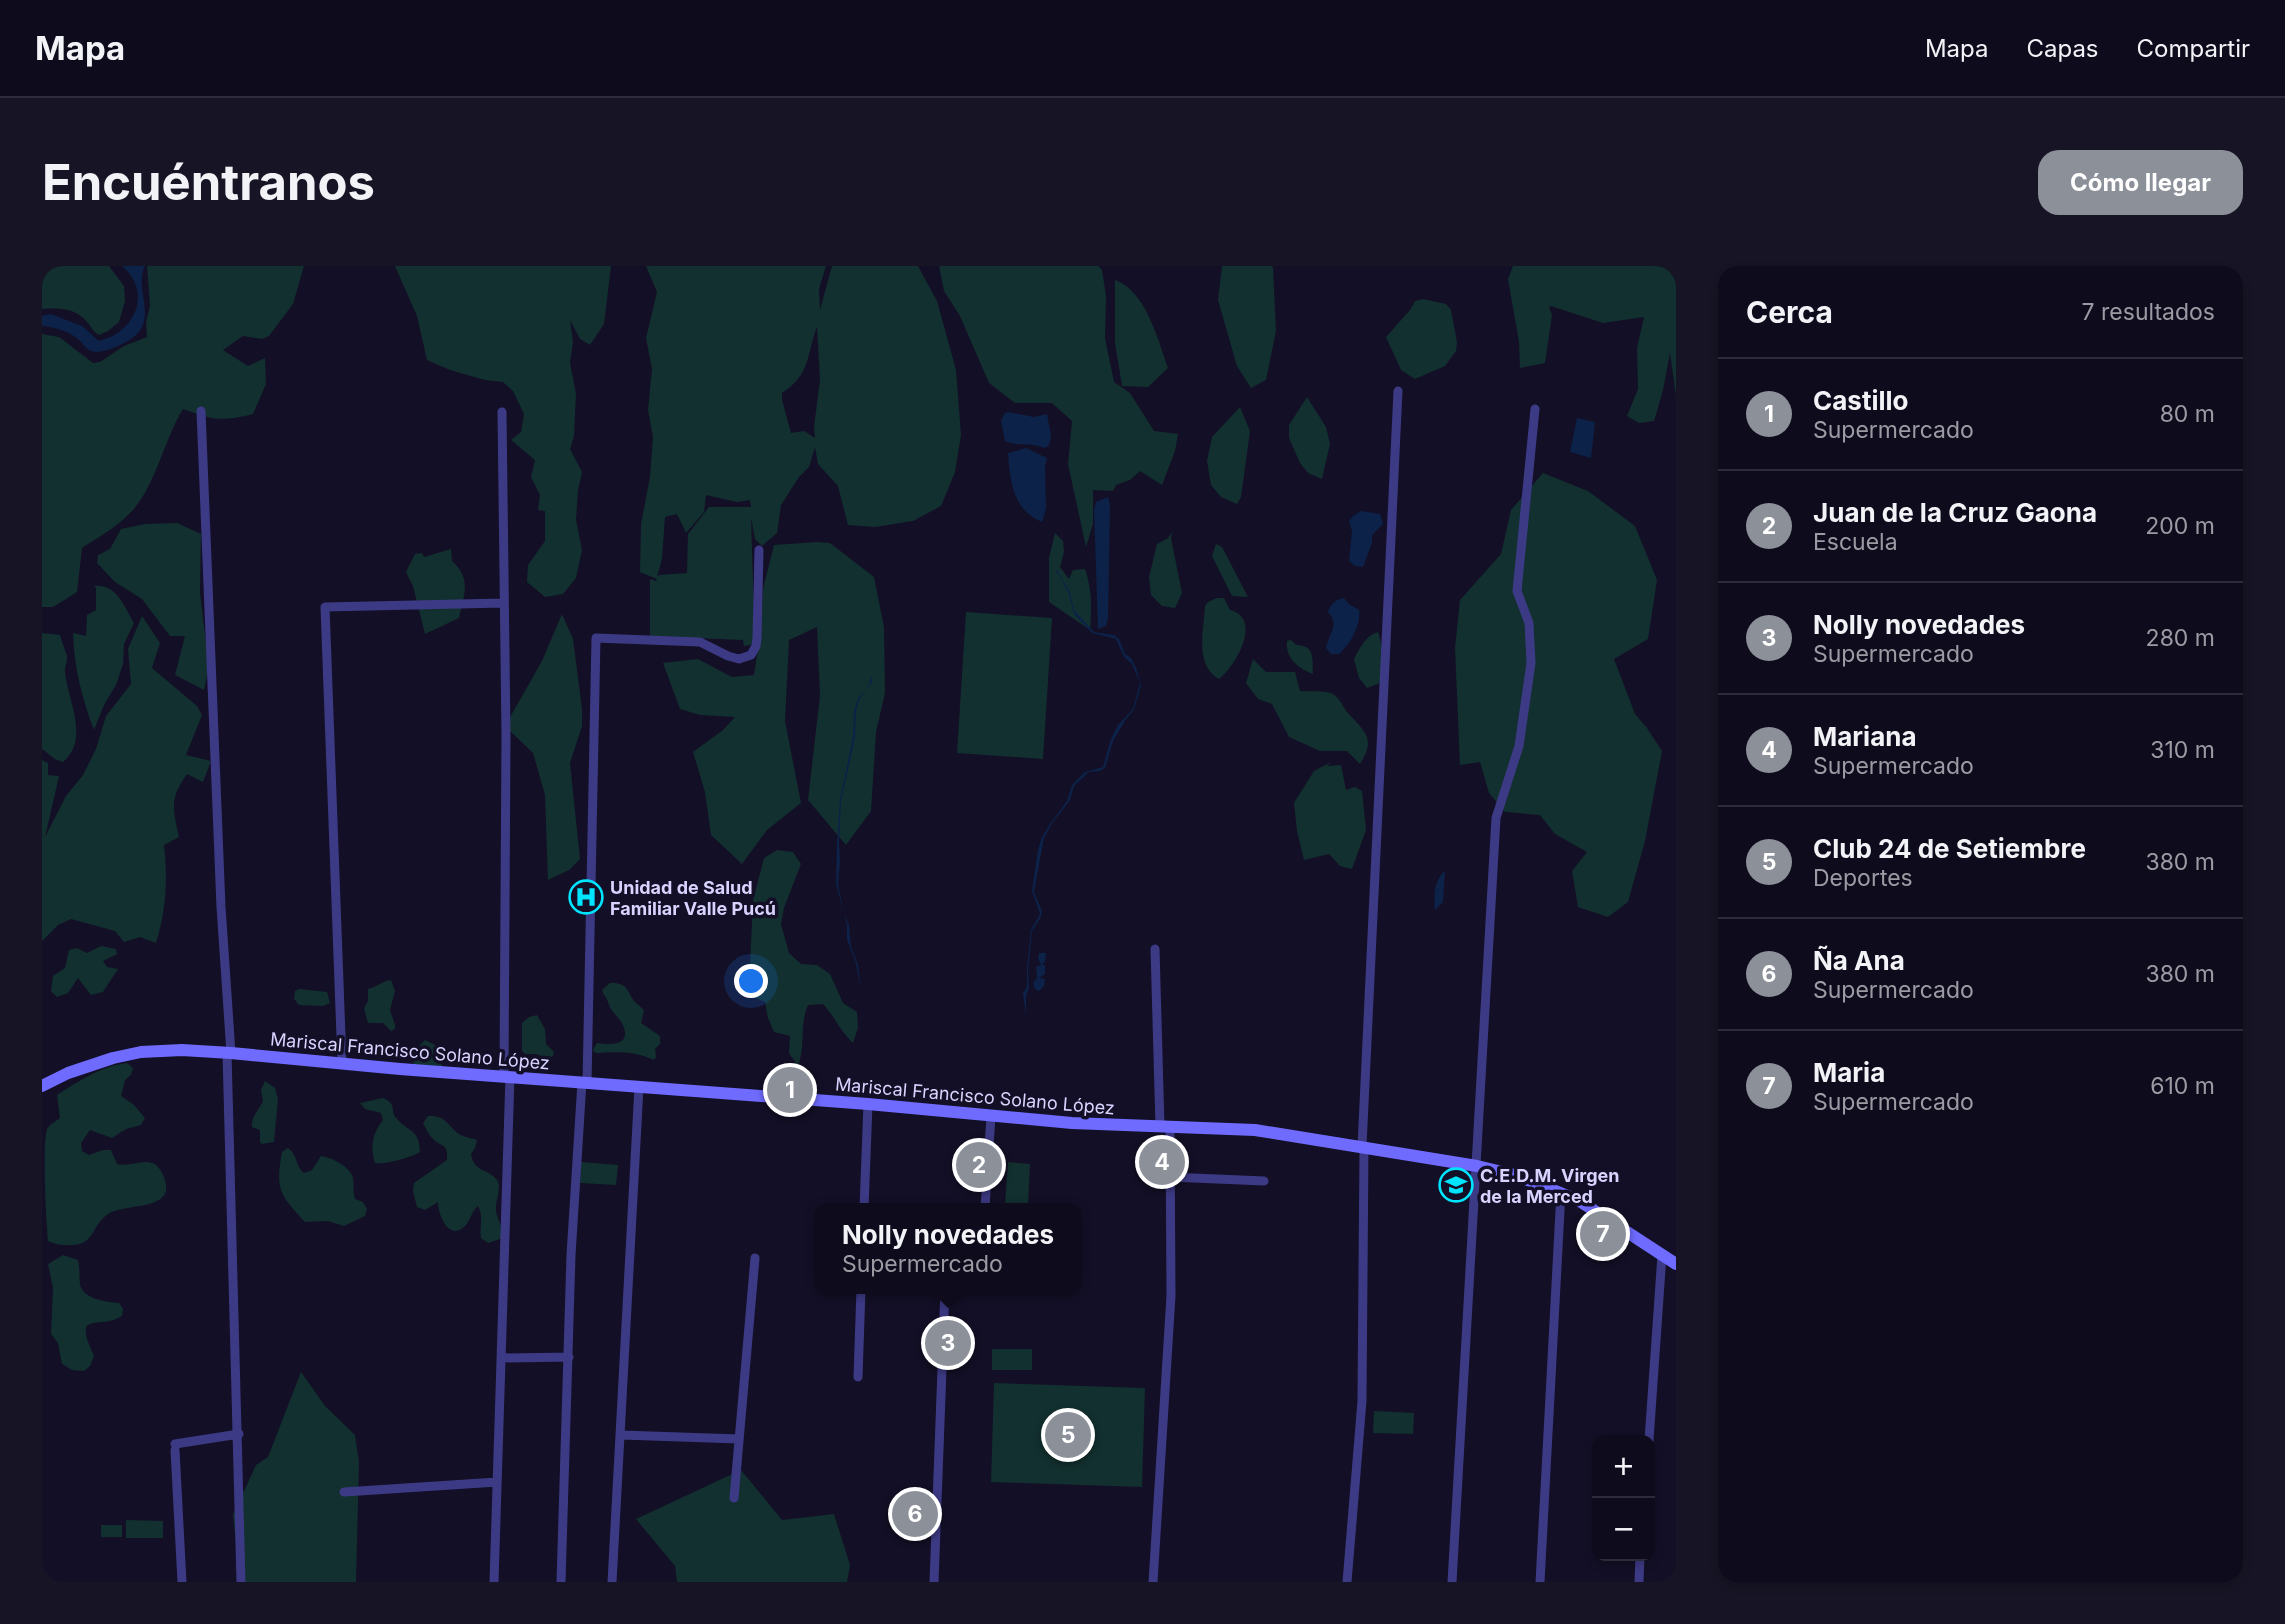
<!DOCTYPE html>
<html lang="es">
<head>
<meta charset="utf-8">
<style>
  body { margin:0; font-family:Inter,sans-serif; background:#171425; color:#f1f3f6 }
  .controls { position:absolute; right:21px; bottom:21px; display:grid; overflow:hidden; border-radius:14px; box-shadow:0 4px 10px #0003 }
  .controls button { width:63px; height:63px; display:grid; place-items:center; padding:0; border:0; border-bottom:2px solid #2e2b3b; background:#0e0b1c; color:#f1f3f6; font:35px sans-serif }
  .you { position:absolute; left:710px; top:716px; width:24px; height:24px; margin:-18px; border:5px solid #fff; border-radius:50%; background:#1a73e8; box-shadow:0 0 0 10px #1a73e833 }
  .badge { display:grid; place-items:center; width:46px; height:46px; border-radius:50%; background:#8c9099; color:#fff; font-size:23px; font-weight:700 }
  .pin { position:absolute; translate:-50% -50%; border:4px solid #fff; box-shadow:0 2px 7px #0006 }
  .popup { position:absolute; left:773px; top:937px; width:266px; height:91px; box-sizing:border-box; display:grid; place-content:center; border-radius:14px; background:#0e0b1c; filter:drop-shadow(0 2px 5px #0005); font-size:23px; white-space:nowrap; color:#9b9ba3 }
  .popup b { font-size:26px; color:#f1f3f6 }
  .popup::after { content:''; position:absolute; left:50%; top:100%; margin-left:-14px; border:14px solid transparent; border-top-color:#0e0b1c }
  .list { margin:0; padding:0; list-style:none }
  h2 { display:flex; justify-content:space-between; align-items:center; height:91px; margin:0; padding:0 28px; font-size:30px }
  h2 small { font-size:23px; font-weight:400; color:#9b9ba3 }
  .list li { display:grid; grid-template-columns:46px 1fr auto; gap:21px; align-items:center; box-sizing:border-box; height:112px; padding:0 28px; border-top:2px solid #2e2b3b }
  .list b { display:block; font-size:26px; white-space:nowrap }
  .list p { margin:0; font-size:23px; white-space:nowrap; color:#9b9ba3 }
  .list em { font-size:23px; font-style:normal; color:#9b9ba3 }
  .map { position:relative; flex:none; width:1634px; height:1316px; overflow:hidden; border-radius:21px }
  header { display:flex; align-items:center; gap:42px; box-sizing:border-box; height:98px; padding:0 35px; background:#0e0b1c; border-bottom:2px solid #2e2b3b }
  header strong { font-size:33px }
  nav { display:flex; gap:38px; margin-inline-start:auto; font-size:24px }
  .intro { display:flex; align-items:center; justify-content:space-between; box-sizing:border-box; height:168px; padding:0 42px }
  h1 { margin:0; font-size:49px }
  .button { padding:18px 32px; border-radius:21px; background:#8c9099; color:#fff; font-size:24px; font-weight:700 }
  main { display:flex; gap:42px; padding:0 42px }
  aside { flex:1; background:#0e0b1c; border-radius:21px; box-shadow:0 4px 10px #0003 }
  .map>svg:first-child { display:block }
  .green { fill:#12302f; fill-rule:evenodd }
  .water { fill:#0c2248 }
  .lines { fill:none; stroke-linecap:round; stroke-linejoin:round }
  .street { stroke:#3d3a85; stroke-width:9 }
  .secondary { stroke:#6f6bff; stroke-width:12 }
  .labels { text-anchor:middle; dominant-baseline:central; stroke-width:7; stroke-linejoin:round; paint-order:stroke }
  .poi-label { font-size:18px; font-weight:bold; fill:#d9d4ff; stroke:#130f26; text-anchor:start }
  .street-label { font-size:18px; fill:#d9d4ff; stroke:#130f26 }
</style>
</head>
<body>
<header>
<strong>Mapa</strong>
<nav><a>Mapa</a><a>Capas</a><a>Compartir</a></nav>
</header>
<div class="intro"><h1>Encuéntranos</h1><a class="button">Cómo llegar</a></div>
<main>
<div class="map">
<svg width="1634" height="1316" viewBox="0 0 1634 1316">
  <rect width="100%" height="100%" fill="#130f26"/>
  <path class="green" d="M0,0H67L82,20L83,35L77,56L66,65L57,69C50,65 50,61 45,56C34,42 16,42 0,43Z
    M105,0H262L251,38L227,70L220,73L201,70L181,84L206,100L223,92L224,118L211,148C178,156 172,154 141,143C121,175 113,225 85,250C73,262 55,272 40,282L35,326L11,341H0V68L17,71L51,97L58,96L82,80L105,71L104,56L108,40Z
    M353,0H569L562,58L548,79L538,73L528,54L531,76L528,97L534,128L532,170L528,183L540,206L536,224L534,254L540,284L534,312L521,328L503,331L485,316L486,299L503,275V245L496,244L498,229L489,211L493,194L469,174L479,166L482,148L471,125L461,116L443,114L408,104L385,94L375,50Z
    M604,0H784L777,23L778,44L790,0H876L895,35L914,104L919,169L913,206L899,240L871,255L833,261L806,259L796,220L776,198L773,181L767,201L757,211L739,239L735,267L720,280L713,273L709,252L713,378L702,380L701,374L608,370V313L614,315L615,313L598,306L599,258L608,211L611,171L606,144L610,103L604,72L615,26ZM775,61L778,114L772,161L773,172L762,165L749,167L740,134V127C769,108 764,90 775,61ZM664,229L695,236L708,234L709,241H667L646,268L645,307L617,309L615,311L620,293L623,251L635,248L644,267L662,246Z
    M897,0H1056L1060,4L1064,30L1063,72L1072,116L1088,127L1112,165L1136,168L1133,185L1120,219L1098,205L1088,214L1074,219L1071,225L1051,224V258L1044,281L1026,198L1030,155L1010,137H973L947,117L918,50L902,25Z
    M1180,0H1230L1231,2L1234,65L1224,114L1209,122L1195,100L1176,34Z
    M1471,0H1634V130L1628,87L1621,124L1612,155L1597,157L1585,150L1596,123L1595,82L1602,51L1561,57L1509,40L1507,41L1510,49L1503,97L1478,102L1477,76L1466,13Z
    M1073,14C1104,25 1116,74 1126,102L1106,121L1080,120L1073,77Z
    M1381,33L1404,38L1409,44L1415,76L1414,85L1403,100L1373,113L1359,104L1344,71L1368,44L1373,35Z
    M1265,131L1284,161L1288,178L1280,213L1266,207L1258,197L1247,172V159Z
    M1198,141L1208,165L1199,231L1195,238L1179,231L1169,219L1165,195L1170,171Z
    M1501,207L1546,225L1593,260L1615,314L1606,373L1572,393L1593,448L1605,462L1620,485L1603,575L1586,636L1566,651L1536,641L1530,605L1545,586L1513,568L1498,549L1463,546L1447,527L1438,496L1418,499L1413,382L1418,334L1459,288L1469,244Z
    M135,257L159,268L158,327L167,401L162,424L133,409L143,370H128L100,333L73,316L55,297L56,289L68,283L79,263L103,258Z
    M1130,266L1129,272L1140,327L1133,342L1120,340L1109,329L1107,311L1115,278L1126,272Z
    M1013,267L1021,275L1022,286L1018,301L1027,313L1031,304L1043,303C1050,323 1050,343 1048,364L1007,336V292Z
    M776,276L788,277L832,311L842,361L843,427L834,466L829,545L804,579L766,534L778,430L775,361L747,374L743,455L759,537L725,564L700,598L669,569L663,526L651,486L681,464L693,451L658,449L638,443L621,397L656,393L690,411L712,409L719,363L721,323L732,279Z
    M1174,278L1180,281L1206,331L1190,330L1170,290Z
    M409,283L410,295C430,313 422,329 417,352L383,368L371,320L364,306L373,288L380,287L382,291Z
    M52,320C75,318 82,340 92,357L82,378L81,398L74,419L62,439L52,464C40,433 32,401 31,367L44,370L45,349L54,344V322Z
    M1175,332H1182L1188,344C1221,352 1194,400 1177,413C1152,399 1162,363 1163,340L1166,336Z
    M924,346L1010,352L1001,493L915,487Z
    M520,348L531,373L540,443V460L528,497L538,593L527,604L506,614L503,529L491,487L463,460L500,395Z
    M100,350L118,377L110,402L155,440L160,449L144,489L169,495L161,516L145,508C127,533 131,543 137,571L122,579C126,613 124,645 114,677L98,671L82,676L73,665L29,653L16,659L0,675V494L6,497V509L17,510L3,571L24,530L41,509L54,483L64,450L89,418L86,383Z
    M1336,366C1341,381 1344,403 1338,417L1325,422L1317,412L1312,393C1318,382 1323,370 1336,366Z
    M0,367L18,369C20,377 23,383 25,390C26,396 22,401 23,406C26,435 48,473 21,496L13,493L0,483Z
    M1249,374C1257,382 1251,377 1261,380C1273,383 1270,397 1271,408C1256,402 1243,392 1245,375Z
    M1211,393L1224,406H1253L1258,425C1268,426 1283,424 1291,428C1298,432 1300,440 1305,446C1322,465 1335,472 1318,498L1305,485H1278L1247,471L1230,438L1216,433L1204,417Z
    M1289,496L1285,500L1299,499L1304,524L1313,521L1320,525L1324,564L1310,603L1298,600L1287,588L1262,594L1255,565L1252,537L1272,505Z
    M735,584L751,586L759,598L742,642L739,658L747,687L759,698L775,699L788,708L801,737L815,746L816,762L811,777C798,765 793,751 781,738L766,739C757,760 764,779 756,800L747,787L748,770L732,766L726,752L723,736L708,730L704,715L708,699L711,634L722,592Z
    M59,680L74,683L75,688L61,695L65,701L76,703L61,726L49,729L36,712L26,727L15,731L9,725L11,710L23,702L27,684L35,682L45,687Z
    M349,714L353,725L348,744L353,759V763L349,765L341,757H326L322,742L326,735V723C335,721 340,715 349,714Z
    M568,717C587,716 584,726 594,737C597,739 600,742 602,745L599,757L618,770V778L613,783L614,791L612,794C591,785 577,786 554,787L551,784L555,777C570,779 591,780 580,757C577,752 572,748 569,743C566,738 566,733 562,729L560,724Z
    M257,723L285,726L288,737L281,740L257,739L252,733L253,725Z
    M495,749L503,763L504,778L512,786L511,790L505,794L495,788H483L480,785V757L487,751Z
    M383,774L395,780L400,800L399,804L372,800L371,796L375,789V782Z
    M85,797L91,802L89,809L83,814L79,830L92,839L103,852L99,859L84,863L70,872L48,864L39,877L40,885L47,889L61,884H69L75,898C90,902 109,887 119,905C142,947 84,936 66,948C48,961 53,980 27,979C19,979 14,979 6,975C4,952 0,880 5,863C8,858 14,855 18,852L15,829C37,815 59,800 85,797Z
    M223,815L233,822L236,833L232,876L220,878L218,876V864L210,861C209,850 217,844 221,835L219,824Z
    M341,832C357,839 346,845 356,854C368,867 377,863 378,886C371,891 342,899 333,897C328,881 330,868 341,854L339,847L323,843L318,837Z
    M386,850C404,849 405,859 417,868C422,871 429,872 435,874L433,882L429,888C433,908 445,901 455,914C460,921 454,932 454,941C453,952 462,960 461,972L446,977L439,972C437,961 442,951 436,940C429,946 429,954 423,960C407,976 396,949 396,936L383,944L375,941L371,925L372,917L405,894C406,876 400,882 390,872C386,868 384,862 381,857Z
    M246,882C256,889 253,900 262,907L270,904L279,890C288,891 305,899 310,909C313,916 310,925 313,933L321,936L325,943L323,950L302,960L286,955L263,956C238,929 233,924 240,886Z
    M539,896L576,899L574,919L538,917Z
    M966,896L988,898L986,940L963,939Z
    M21,989L36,994C38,1002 37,1009 38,1018C40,1033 65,1036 77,1037L81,1043L80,1050C56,1065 30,1042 52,1090L48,1100L42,1105L30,1104L20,1098L16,1077L9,1068L11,1022L6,998Z
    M950,1083H990V1104H950Z
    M259,1106L283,1140L313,1169L317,1196L314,1316H202L197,1307L191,1249L214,1199L226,1191Z
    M952,1117L1103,1122L1100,1221L949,1216Z
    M1332,1145L1372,1147L1371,1168L1331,1167Z
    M699,1204L740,1254L792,1248L808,1299L805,1316H635L633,1300L594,1253Z
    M84,1254L121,1255V1272H84Z
    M59,1259H80V1271H59Z"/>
  <path class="water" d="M80,0H103C90,26 123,58 80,78C72,82 62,86 53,86C44,85 42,78 36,73C27,65 12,61 0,60V50L9,48L40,60L57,75C93,67 111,26 80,0Z
    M966,146L992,151L1005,148L1009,169L1007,180L1002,182C990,176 976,181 963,175L959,155L963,147Z
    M1535,152L1553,156L1549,192L1528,186Z
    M984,182L1005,192L1003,201L1004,242L1000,256C971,244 968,216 966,187Z
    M1066,231L1068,240L1066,353L1064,360L1056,363L1052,244L1054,236Z
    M1319,245L1338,248L1341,258L1330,269V277L1321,301L1313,300L1307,295L1310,265L1307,255L1312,249Z
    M1015,304L1028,326L1032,344L1052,366L1072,369L1077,373L1083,388L1089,392L1094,402L1099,419L1092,444L1084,453L1071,475L1063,502L1058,505L1047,506L1032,520L1028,534L1011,556L1002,572L992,626L1000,645L999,651L990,665L986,705L987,722L984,730V750L981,727L985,721V702L989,664L998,648L990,625L996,584L1000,571L1008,558L1025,535L1030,519L1043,506L1061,501L1069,473L1076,459L1091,443L1098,417L1090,398L1082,391L1074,373L1050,367L1032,348L1027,328L1018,310L1014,306Z
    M1302,332L1307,338L1317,344C1319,360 1308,378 1297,388H1289L1284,382C1287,367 1298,360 1286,346C1289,337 1293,334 1302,332Z
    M830,410V416L817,434L814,445L813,472L799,535L797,577L798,595L796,618L802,648L807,659L809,680L816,699L819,723L813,694L805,674V659L794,618L795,578L798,534L811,471L812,445L816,432L825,423Z
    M1403,605L1401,636L1393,644C1392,631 1391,615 1403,605Z
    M997,687H1004L1003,695L1000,699H1003V708L997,712L1003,713L1002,720L997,725L993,723L991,717L995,712L994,701L999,699L996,692Z"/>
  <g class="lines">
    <path class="street" d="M159,145L179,641L189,787
      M460,146L464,469L462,810
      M1113,683L1118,860
      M185,787L199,1316
      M300,797L283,341L462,337
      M545,817L554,372L658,376L686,390L697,393L709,389L714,380L715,372L717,284
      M1320,880L1356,125
      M1128,911L1222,915
      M822,942L826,838
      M943,942L949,850
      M459,1092L527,1091
      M816,1111L819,1023
      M579,1169L697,1173
      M1607,1174L1620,989
      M133,1178L197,1168
      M133,1184L140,1316
      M302,1226L455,1216
      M692,1232L713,992
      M452,1316L468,810
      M519,1316L529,989L540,816
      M570,1316L597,821
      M892,1316L903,1023
      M1111,1316L1129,1030L1128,860
      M1305,1316L1320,1135L1322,881
      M1410,1316L1454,552L1477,480L1489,397L1487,357L1475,325L1493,143
      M1498,1316L1519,926
      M1597,1316L1598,1290"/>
    <path class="secondary" d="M0,820L26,807L71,792L99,786L140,784L189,787L358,803L826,838L1030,857L1213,864L1435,900L1473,909L1536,934L1634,998"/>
  </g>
  <defs>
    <symbol id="hospital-ring" viewBox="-11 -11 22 22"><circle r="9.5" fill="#130f26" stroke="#00e5ff" stroke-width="1.5"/><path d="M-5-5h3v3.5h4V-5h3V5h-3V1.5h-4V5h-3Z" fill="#00e5ff"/></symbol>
    <symbol id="school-ring" viewBox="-11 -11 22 22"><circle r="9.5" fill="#130f26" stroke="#00e5ff" stroke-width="1.5"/><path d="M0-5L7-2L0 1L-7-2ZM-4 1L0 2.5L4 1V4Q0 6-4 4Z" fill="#00e5ff"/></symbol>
  </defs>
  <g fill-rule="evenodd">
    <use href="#hospital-ring" x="525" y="612" width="38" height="38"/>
    <use href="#school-ring" x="1395" y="900" width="38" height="38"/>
  </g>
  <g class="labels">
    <g class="poi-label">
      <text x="568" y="621">Unidad de Salud<tspan x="568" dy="21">Familiar Valle Pucú</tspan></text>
      <text x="1438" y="909">C.E.D.M. Virgen<tspan x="1438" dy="21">de la Merced</tspan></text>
    </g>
    <g class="street-label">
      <text transform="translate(368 785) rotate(5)">Mariscal Francisco Solano López</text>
      <text transform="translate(933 830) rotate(5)">Mariscal Francisco Solano López</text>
    </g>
  </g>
</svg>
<div class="controls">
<button>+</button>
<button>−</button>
</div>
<div class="you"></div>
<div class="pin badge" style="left:748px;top:824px">1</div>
<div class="pin badge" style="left:937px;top:899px">2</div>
<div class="pin badge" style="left:906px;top:1077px">3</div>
<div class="popup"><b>Nolly novedades</b>Supermercado</div>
<div class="pin badge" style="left:1120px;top:896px">4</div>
<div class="pin badge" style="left:1026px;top:1169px">5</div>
<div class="pin badge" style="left:873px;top:1248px">6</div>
<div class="pin badge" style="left:1561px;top:968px">7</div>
</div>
<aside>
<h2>Cerca<small>7 resultados</small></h2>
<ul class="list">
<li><span class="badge">1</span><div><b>Castillo</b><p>Supermercado</p></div><em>80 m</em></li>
<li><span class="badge">2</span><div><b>Juan de la Cruz Gaona</b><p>Escuela</p></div><em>200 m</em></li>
<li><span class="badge">3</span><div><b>Nolly novedades</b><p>Supermercado</p></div><em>280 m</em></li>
<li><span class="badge">4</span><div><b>Mariana</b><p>Supermercado</p></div><em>310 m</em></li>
<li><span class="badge">5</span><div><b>Club 24 de Setiembre</b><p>Deportes</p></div><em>380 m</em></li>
<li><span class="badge">6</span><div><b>Ña Ana</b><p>Supermercado</p></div><em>380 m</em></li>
<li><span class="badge">7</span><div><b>Maria</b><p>Supermercado</p></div><em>610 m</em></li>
</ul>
</aside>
</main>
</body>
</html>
